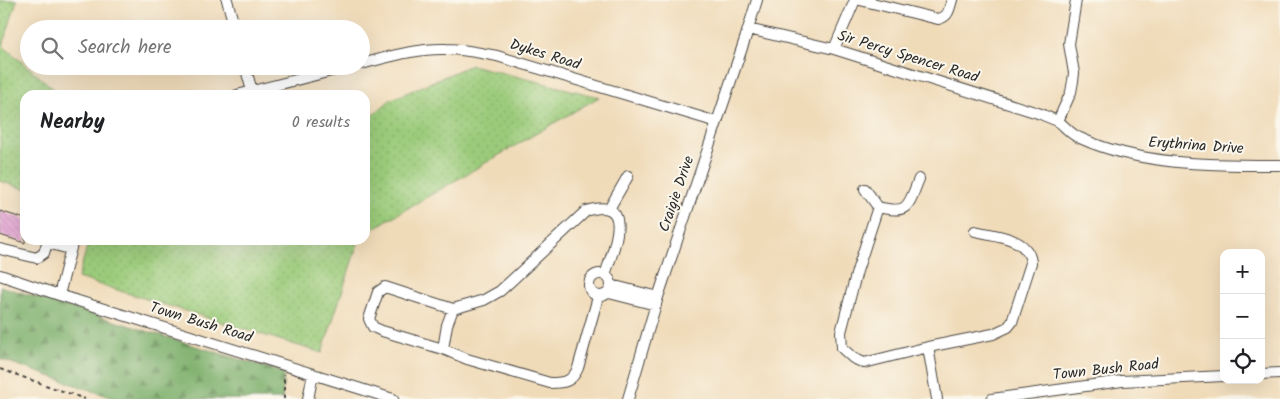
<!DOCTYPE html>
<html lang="en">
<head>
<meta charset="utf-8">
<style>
  body { margin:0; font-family:Kalam,sans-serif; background:#f2f2f2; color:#202124 }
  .controls { position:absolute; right:15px; bottom:15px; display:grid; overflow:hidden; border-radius:10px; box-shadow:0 5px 20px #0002 }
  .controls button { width:45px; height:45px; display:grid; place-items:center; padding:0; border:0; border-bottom:1px solid #e0e0e0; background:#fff; color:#202124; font:25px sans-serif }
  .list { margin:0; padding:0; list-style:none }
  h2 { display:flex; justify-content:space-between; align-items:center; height:65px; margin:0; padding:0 20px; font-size:21px }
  h2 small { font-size:16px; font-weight:400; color:#757577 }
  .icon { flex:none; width:28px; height:28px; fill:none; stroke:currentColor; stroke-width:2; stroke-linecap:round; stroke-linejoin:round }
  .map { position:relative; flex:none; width:1280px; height:399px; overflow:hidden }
  .search { position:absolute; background:#fff; box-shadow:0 5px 20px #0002; left:20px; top:20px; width:350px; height:55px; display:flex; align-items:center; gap:12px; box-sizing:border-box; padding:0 18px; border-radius:28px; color:#757577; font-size:19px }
  .panel { position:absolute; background:#fff; box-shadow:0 5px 20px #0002; left:20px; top:90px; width:350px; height:155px; border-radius:15px }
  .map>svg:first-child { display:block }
  .grass { fill:url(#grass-dots); stroke:#637b52 }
  .forest { fill:url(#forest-firs); stroke:#546d4a }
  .building { fill:url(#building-back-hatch) }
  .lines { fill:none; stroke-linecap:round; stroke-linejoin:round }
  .minor-casing { stroke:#494540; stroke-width:12 }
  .path { stroke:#494540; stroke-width:2; stroke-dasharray:4 4; stroke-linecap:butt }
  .minor { stroke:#fff; stroke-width:10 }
  .labels { text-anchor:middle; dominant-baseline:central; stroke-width:4; stroke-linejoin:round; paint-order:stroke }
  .street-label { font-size:15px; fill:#2b2b2b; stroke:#fbf7ec }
</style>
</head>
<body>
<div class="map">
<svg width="1280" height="399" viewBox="0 0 1280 399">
  <defs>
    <pattern id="grass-dots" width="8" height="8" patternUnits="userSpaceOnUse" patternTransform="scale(1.25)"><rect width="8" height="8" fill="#9bcb7a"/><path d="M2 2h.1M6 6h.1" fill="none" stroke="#86ae6a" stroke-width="1.8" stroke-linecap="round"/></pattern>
    <pattern id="forest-firs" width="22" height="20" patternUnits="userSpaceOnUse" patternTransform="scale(1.25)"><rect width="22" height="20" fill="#7caf6a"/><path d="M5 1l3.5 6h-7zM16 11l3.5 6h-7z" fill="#668f57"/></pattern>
    <pattern id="building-back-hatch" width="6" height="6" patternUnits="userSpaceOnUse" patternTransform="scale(1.25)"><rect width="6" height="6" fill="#e39cd2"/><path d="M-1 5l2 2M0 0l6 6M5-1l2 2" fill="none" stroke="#b87fab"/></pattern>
  </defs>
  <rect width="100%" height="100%" fill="#fbf7ec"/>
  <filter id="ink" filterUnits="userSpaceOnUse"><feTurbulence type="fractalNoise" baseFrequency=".02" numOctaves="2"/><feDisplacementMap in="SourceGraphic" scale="10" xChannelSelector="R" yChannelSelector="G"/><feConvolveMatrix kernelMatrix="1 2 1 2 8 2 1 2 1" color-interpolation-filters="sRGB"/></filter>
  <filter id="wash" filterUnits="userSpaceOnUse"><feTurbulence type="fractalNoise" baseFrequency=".0096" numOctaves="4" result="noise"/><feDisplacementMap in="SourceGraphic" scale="20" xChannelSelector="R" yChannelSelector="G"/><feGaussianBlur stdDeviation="1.12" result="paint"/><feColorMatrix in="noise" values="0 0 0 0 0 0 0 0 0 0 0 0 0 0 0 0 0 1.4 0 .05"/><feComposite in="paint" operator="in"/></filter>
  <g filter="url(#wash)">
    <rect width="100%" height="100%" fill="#f0dbb9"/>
    <path class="grass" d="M0,0H17L3,46L61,95H25V189L0,181Z
      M471,65L599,97L365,233V122L390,100Z
      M89,240H359L322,353L78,278Z"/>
    <path class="forest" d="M0,286L284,373L282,399H116L0,359Z"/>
    <g id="blocks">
      <path class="building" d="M0,211L25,219V243L0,235Z"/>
    </g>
  </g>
  <g filter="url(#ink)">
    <use href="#blocks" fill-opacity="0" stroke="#494540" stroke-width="1"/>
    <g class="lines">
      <defs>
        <path id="minor" d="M227,0L235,29
          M860,0L938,19C949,17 949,9 952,0
          M748,29L834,49L1041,114C1047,117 1054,119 1059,122C1066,127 1071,135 1080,138C1141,166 1214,165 1280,165
          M834,49L855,0
          M361,64C389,57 418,48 446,49C463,49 480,53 497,56L717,122
          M245,66L252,91
          M237,95L351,66
          M1058,121L1071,92L1073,81L1074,73L1069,44L1076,0
          M865,189L878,207C910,215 908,205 919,179
          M878,207L857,271L841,332L842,348L853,358L864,363L928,347L993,334L1008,327L1012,322L1031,263C1029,237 995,236 975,231
          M609,209L628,176
          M47,243L70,249
          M0,249L37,258L44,253L48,240
          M589 285a11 11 0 1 1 22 0a11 11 0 1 1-22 0Z
          M0,275L59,295L393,399
          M611,285L658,297
          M609,293L656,305
          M59,295L73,240
          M598,297L578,368C572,382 564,383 550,383L467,359L443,349L382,331L373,327L369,319L378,292L385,287L453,309L484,300L500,291L511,281L586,211C637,195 613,250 605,275
          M928,347L937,399
          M443,349L447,325L453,309
          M1261,374L1280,373
          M308,399L313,374
          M628,399L658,297L745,39L757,0
          M992,399L1122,381L1224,376"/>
      </defs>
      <use href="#minor" class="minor-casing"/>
      <path class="path" d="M0,369L85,399
        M284,399V374"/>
      <use href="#minor" class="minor"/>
    </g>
  </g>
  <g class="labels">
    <g class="street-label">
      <text transform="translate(545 55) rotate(17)">Dykes Road</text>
      <text transform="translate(908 57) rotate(17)">Sir Percy Spencer Road</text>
      <text transform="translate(1196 146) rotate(4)">Erythrina Drive</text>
      <text transform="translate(677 194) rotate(-71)">Craigie Drive</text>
      <text transform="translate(201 323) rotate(17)">Town Bush Road</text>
      <text transform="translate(1106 370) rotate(-6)">Town Bush Road</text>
    </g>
  </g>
</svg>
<div class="controls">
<button>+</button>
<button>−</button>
<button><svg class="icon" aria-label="locate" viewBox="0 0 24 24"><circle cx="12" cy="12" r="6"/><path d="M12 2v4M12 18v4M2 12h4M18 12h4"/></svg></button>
</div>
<div class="search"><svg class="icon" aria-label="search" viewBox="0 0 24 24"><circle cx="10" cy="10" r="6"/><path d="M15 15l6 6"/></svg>Search here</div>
<section class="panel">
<h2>Nearby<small>0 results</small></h2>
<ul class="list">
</ul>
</section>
</div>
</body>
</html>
